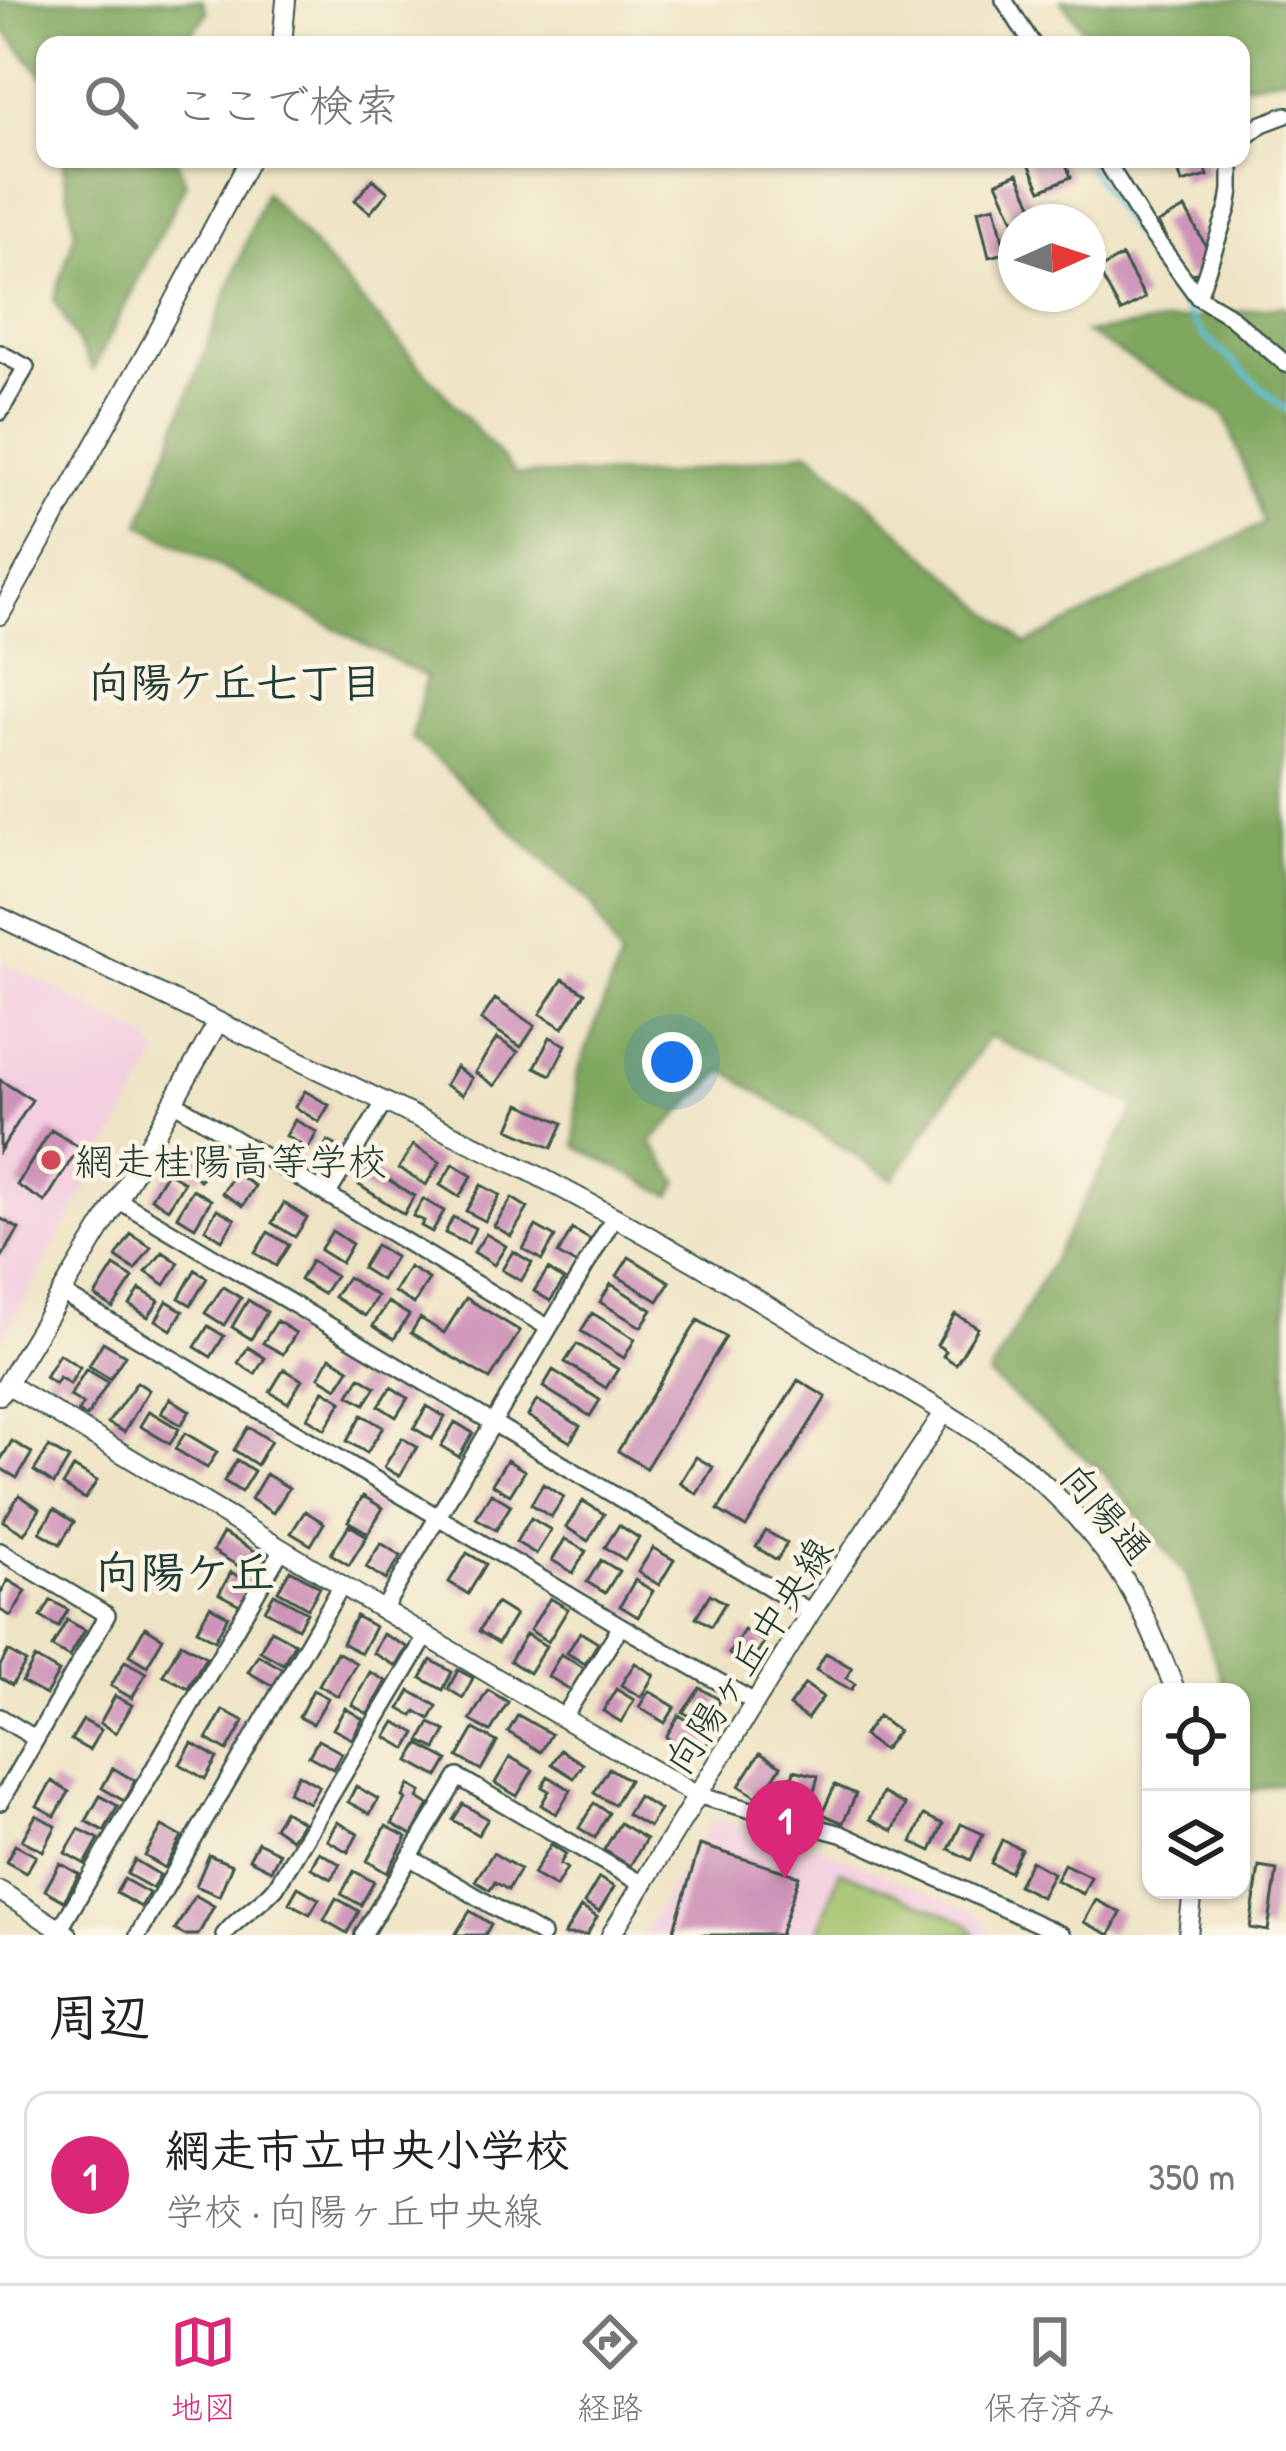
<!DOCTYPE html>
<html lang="ja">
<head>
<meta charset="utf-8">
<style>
  body { margin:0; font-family:"Patrick Hand","Klee One",sans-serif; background:#f6f6f6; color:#222 }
  .controls { position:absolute; right:36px; bottom:36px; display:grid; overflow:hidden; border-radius:24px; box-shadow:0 3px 9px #0004 }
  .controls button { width:108px; height:108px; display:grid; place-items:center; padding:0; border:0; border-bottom:3px solid #e0e0e0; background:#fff; color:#222; font:60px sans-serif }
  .compass { position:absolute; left:998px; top:204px; width:108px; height:108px; border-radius:50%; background:#fff; box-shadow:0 3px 9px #0004; rotate:87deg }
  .you { position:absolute; left:672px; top:1062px; width:42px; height:42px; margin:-30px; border:9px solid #fff; border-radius:50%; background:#1a73e8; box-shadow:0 0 0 18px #1a73e833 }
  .badge { display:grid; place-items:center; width:78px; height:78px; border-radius:50%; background:#db2777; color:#fff; font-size:39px; font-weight:700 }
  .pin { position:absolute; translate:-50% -99px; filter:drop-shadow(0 3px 6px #0008) }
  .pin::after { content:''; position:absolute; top:63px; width:42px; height:36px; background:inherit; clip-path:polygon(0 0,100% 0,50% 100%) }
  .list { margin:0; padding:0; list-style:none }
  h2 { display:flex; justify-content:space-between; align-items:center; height:156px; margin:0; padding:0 48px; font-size:51px }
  h2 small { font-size:39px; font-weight:400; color:#767676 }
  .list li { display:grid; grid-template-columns:78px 1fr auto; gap:36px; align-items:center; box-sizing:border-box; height:168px; margin:0 24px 24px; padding:0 24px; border:3px solid #e0e0e0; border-radius:24px }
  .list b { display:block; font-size:45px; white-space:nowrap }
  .list p { margin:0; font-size:39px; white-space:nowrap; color:#767676 }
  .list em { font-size:39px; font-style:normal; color:#767676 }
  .icon { flex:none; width:66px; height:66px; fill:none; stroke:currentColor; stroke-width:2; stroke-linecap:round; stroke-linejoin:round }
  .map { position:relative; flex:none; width:1286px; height:1935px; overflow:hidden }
  .search { position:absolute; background:#fff; box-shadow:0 3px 9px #0004; left:36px; right:36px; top:36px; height:132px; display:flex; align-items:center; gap:30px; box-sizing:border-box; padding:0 42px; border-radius:24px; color:#767676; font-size:45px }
  .sheet { height:348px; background:#fff }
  nav { display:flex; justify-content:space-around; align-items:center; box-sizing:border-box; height:168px; border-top:3px solid #e0e0e0; background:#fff; font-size:33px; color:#767676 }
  nav a { display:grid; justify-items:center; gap:6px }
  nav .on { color:#db2777 }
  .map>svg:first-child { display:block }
  .built { fill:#f3cfe0 }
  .green { fill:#a1c16a; stroke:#607f4f; stroke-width:3 }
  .forest { fill:#80a75e; stroke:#507249; stroke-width:3 }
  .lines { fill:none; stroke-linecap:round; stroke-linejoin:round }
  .stream { stroke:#5fc3dd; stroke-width:4.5 }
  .building { fill:#cd93b8 }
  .minor-casing { stroke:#3e564a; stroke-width:20 }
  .tertiary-casing { stroke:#3e564a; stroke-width:22 }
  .minor { stroke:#fff; stroke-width:15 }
  .tertiary { stroke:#fff; stroke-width:18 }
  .poi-dot { fill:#d1495b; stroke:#fcf5e5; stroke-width:4.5 }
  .labels { text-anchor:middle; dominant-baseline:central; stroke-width:9; stroke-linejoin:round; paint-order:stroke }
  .poi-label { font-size:39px; fill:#1f3d34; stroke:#fcf5e5; text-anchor:start }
  .street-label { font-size:39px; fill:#1f3d34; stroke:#fcf5e5 }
  .neighbourhood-label { font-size:42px; font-weight:bold; fill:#1f3d34; stroke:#fcf5e5 }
  .quarter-label { font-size:45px; font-weight:bold; fill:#1f3d34; stroke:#fcf5e5 }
</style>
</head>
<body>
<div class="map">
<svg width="1286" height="1935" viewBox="0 0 1286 1935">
  <rect width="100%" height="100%" fill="#fcf5e5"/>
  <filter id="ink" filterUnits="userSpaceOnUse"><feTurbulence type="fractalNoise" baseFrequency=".00833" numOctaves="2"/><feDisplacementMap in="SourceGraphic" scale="24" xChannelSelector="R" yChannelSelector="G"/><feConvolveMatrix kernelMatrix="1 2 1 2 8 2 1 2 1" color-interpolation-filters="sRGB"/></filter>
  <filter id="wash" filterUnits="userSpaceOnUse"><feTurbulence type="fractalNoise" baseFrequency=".004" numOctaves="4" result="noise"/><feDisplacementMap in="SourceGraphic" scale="48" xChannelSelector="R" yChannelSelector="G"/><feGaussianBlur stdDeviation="2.7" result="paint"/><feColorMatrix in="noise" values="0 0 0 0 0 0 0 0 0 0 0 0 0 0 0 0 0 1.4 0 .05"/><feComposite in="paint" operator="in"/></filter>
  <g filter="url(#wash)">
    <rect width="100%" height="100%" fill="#eee4c5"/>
    <path class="built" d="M0,959L149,1039L159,1056L0,1344Z
      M712,1820L811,1844L978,1914L992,1935H642Z"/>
    <path class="green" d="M840,1870L968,1923L976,1935H817Z"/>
    <path class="forest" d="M0,0H202L207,13L183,45H45V78L0,26Z
      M1061,0H1286V76L1241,85V45H1095Z
      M62,159H176L186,183L93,370L54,299L75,233Z
      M265,192L516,474L665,475L810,451L1026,644L1264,523L1225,415L1086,333L1282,306L1286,308V1782L1241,1793V1692H1226L1186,1575L1104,1474L989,1376L1136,1107L989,1036L893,1180L724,1070L651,1142L679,1182L671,1196L576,1146V1077L620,959L590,903L412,738L426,677L140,524Z"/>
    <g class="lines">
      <path class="stream" d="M995,0L1019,45
        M1084,159L1114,207L1201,333L1286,410"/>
    </g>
    <g id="blocks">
      <path class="building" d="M1027,159H1064L1071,177L1041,190Z
        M1175,159H1203L1208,176L1182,183Z
        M1018,173L1040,222H1015L997,182Z
        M373,179L388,192L370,213L355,200Z
        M995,206L1006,253L989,257L978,210Z
        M1185,208L1210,254L1208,266L1187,277L1158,223Z
        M1122,256L1145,298L1121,312L1098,270Z
        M563,979L585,993L563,1028L540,1014Z
        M495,999L535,1026L521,1047L481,1020Z
        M550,1037L566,1045L551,1075L535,1067Z
        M497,1038L518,1052L495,1086L475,1072Z
        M456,1067L472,1078L462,1095L445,1085Z
        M0,1080L32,1100L0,1151Z
        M305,1091L329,1105L319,1122L295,1107Z
        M520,1104L563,1123L552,1148L509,1129Z
        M295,1120L317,1132L308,1149L286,1136Z
        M51,1130L79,1147L45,1202L17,1185Z
        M328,1141L346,1151L331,1175L314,1164Z
        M187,1145L211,1160L200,1180L176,1164Z
        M413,1145L440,1162L426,1185L399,1168Z
        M453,1164L472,1176L459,1197L440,1185Z
        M370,1168L414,1196L404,1214L359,1185Z
        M167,1172L184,1182L168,1209L151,1198Z
        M235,1173L255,1186L243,1206L222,1193Z
        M481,1185L500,1195L485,1221L466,1211Z
        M193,1189L211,1200L195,1227L177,1216Z
        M512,1198L528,1208L511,1236L494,1226Z
        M423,1199L444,1211L432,1232L421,1226L424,1221L413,1216Z
        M284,1203L307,1218L295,1237L272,1223Z
        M217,1209L235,1219L222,1240L205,1229Z
        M453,1217L475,1228L468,1244L445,1233Z
        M0,1218L19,1229L0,1260Z
        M536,1226L555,1237L542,1260L523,1249Z
        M572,1229L591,1240L577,1265L558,1254Z
        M332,1231L352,1244L341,1263L320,1250Z
        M268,1232L289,1245L276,1266L255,1253Z
        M131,1234L151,1247L135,1270L116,1257Z
        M486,1234L506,1246L494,1265L474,1252Z
        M376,1245L395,1257L381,1280L362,1268Z
        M513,1251L532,1263L521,1281L502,1270Z
        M163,1252L179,1263L165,1285L146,1272Z
        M629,1257L670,1282L658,1301L617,1276Z
        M311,1261L335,1276L323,1294L300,1280Z
        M114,1266L133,1278L113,1308L95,1296Z
        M409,1267L429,1279L414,1304L394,1292Z
        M548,1269L564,1280L550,1301L534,1291Z
        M195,1270L207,1278L191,1305L179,1298Z
        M347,1277L377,1296L365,1316L334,1297Z
        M611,1284L652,1310L641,1327L600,1302Z
        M223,1287L241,1298L224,1325L205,1313Z
        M140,1289L159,1301L148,1317L130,1305Z
        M466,1298L520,1331L490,1379L411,1333L420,1318L444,1333Z
        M248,1300L267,1312L251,1339L232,1327Z
        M167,1301L183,1311L171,1330L156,1320Z
        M388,1302L409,1315L394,1339L373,1326Z
        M592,1313L635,1339L624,1358L581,1331Z
        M955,1314L978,1328L956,1364L943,1356L946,1351L937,1345Z
        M698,1320L726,1337L646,1468L618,1451Z
        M277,1321L296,1333L283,1354L263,1343Z
        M208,1326L224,1336L211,1357L195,1347Z
        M103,1342L125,1355L110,1379L89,1366Z
        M577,1344L618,1369L606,1388L565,1362Z
        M248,1347L265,1358L255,1374L238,1363Z
        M59,1354L80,1367L70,1384L59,1377L55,1384L45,1377Z
        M330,1357L349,1369L337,1388L319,1377Z
        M86,1369L108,1382L87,1417L78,1412L83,1404L70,1396Z
        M284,1369L302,1380L288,1403L270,1392Z
        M553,1370L600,1400L590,1416L543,1387Z
        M360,1377L376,1387L365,1404L349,1395Z
        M798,1380L826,1397L746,1527L718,1510Z
        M137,1382L149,1390L124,1432L108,1423Z
        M391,1387L408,1398L396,1417L379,1406Z
        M324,1390L342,1401L325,1429L307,1418Z
        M170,1398L190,1411L181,1425L161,1413Z
        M537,1400L580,1426L570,1442L528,1416Z
        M427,1406L445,1417L432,1439L414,1428Z
        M149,1411L179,1429L170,1444L140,1426Z
        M362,1415L383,1427L367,1453L347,1441Z
        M455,1422L473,1433L459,1457L441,1446Z
        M248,1427L271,1441L257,1465L234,1450Z
        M185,1433L217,1452L207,1468L175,1449Z
        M402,1438L417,1447L399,1476L384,1467Z
        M12,1441L32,1453L17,1478L0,1468V1461Z
        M49,1447L69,1459L54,1484L34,1471Z
        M696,1457L713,1467L697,1494L680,1483Z
        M237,1460L254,1471L241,1492L224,1481Z
        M507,1460L525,1471L510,1495L492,1484Z
        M74,1467L97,1481L85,1499L63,1485Z
        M266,1474L289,1488L273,1513L251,1499Z
        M543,1484L564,1497L551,1517L531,1504Z
        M491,1493L511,1505L496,1530L476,1518Z
        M19,1495L40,1509L24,1534L3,1521Z
        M363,1496L383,1508L368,1533L348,1521Z
        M583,1501L604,1514L588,1541L566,1527Z
        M54,1509L74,1522L60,1544L40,1532Z
        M305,1511L324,1523L311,1545L291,1533Z
        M531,1518L551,1530L536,1554L516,1542Z
        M349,1525L367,1536L349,1565L331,1554Z
        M619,1525L639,1538L625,1560L605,1547Z
        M766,1531L787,1543L777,1560L756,1547Z
        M223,1533L255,1551L245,1570L213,1551Z
        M565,1539L586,1551L573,1573L552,1560Z
        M381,1543L401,1556L386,1580L366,1567Z
        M653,1548L674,1560L659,1585L638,1572Z
        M467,1553L486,1564L468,1594L449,1582Z
        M601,1560L619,1571L605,1593L587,1582Z
        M290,1570L320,1587L308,1608L278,1591Z
        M231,1572L252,1584L240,1605L219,1594Z
        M8,1580L26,1591L11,1616L0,1610V1594Z
        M635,1580L653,1591L638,1617L620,1606Z
        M274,1594L307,1612L298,1628L265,1610Z
        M710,1594L725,1603L711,1626L696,1617Z
        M550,1598L568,1609L548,1642L530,1630Z
        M51,1600L68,1610L58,1627L41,1617Z
        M496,1603L515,1615L498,1643L479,1631Z
        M210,1606L228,1616L215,1640L197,1630Z
        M356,1616L375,1627L361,1653L342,1643Z
        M67,1620L85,1630L69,1657L52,1647Z
        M145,1627L163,1638L147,1666L129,1655Z
        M271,1630L295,1643L283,1664L260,1651Z
        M744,1630L764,1642L749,1666L729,1654Z
        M580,1632L598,1643L585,1664L567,1653Z
        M383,1634L407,1647L396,1666L373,1653Z
        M526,1634L546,1646L529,1673L510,1661Z
        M181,1643L206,1657L188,1688L163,1675Z
        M8,1651L26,1662L12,1685L0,1678V1666Z
        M337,1652L356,1663L338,1696L319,1685Z
        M826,1653L852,1668L846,1678L855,1684L851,1690L816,1670Z
        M561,1654L584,1668L571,1690L548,1676Z
        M258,1655L283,1669L273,1686L248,1672Z
        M35,1658L59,1672L46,1695L22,1682Z
        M431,1660L452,1672L443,1690L421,1678Z
        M125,1661L146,1673L132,1698L111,1686Z
        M635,1663L654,1675L641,1697L621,1685Z
        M458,1670L473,1678L463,1698L448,1689Z
        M370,1672L386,1681L368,1714L352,1705Z
        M805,1684L823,1697L807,1719L789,1706Z
        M700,1688L720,1700L713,1711L698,1702L690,1716L683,1712Z
        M616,1689L634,1700L621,1722L603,1711Z
        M313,1690L328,1698L313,1724L299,1717Z
        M488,1690L508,1702L490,1732L470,1720Z
        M410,1691L437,1706L430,1719L416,1711L413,1716L400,1709Z
        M649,1691L675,1707L665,1723L639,1707Z
        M115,1696L132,1705L116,1733L100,1723Z
        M345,1708L363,1719L352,1739L333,1729Z
        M223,1710L244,1721L227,1751L207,1739Z
        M518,1715L551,1734L541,1752L508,1732Z
        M679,1715L712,1736L699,1757L666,1737Z
        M878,1716L898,1731L883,1750L863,1736Z
        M83,1720L101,1730L89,1750L71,1740Z
        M395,1722L416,1733L407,1749L386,1737Z
        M430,1723L446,1731L436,1749L420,1741Z
        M474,1729L497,1742L481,1770L458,1757Z
        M318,1740L342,1753L333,1769L309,1756Z
        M192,1743L217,1758L205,1779L180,1764Z
        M419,1744L448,1760L438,1777L409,1761Z
        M561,1750L583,1764L574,1778L552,1764Z
        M760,1753L781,1766L760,1799L739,1786Z
        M510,1757L533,1770L517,1796L495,1783Z
        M113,1768L135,1781L124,1801L102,1788Z
        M609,1768L629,1780L614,1805L594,1793Z
        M794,1770L818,1776L810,1808L787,1802Z
        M298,1774L319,1786L309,1803L288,1792Z
        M548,1776L571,1790L556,1814L541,1805L549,1791L542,1787Z
        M52,1781L69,1792L55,1816L37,1806Z
        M409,1785L421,1792L418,1798L429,1805L412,1835L392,1824L406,1799L403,1797Z
        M835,1785L856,1794L843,1823L822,1814Z
        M356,1786L378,1799L370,1814L348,1802Z
        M883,1793L905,1805L893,1831L870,1819Z
        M100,1796L118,1806L104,1831L86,1821Z
        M638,1796L660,1810L649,1827L627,1814Z
        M594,1803L609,1813L595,1838L579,1828Z
        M463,1804L488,1819L478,1835L453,1820Z
        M284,1811L302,1822L291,1839L274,1827Z
        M36,1815L56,1826L43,1851L22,1840Z
        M924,1815L943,1824L931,1851L912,1842Z
        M337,1822L358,1834L348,1852L327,1840Z
        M620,1823L646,1839L630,1866L604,1850Z
        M961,1824L983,1834L971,1860L949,1849Z
        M162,1826L182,1837L165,1868L145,1856Z
        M386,1826L407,1837L387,1873L367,1861Z
        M79,1829L99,1839L85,1864L65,1853Z
        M1002,1840L1021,1849L1010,1872L991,1863Z
        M258,1842L280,1853L271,1870L249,1859Z
        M551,1844L566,1854L560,1864L567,1868L556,1887L533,1874Z
        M15,1845L36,1856L26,1873L6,1862Z
        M700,1845L799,1876L780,1935H672Z
        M319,1852L340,1864L331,1879L311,1868Z
        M493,1853L520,1869L508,1890L495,1882L490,1890L475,1881Z
        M209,1855L232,1865L219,1896L196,1886Z
        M135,1860L160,1875L152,1888L127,1874Z
        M1031,1861L1053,1873L1041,1897L1018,1885Z
        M60,1863L79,1874L64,1901L45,1890Z
        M1064,1864L1091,1877L1083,1894L1056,1880Z
        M1259,1867L1277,1870L1268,1931L1250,1928Z
        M354,1871L374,1882L361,1905L341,1894Z
        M599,1878L614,1887L599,1912L584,1903Z
        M124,1879L149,1893L141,1907L116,1893Z
        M298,1887L319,1899L310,1914L289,1903Z
        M195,1895L214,1906L198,1935H184L175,1930Z
        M336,1898L359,1911L347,1933L324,1920Z
        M1096,1900L1121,1913L1110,1935L1084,1922Z
        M581,1907L597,1917L587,1935H564Z
        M470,1911L491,1924L485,1935H455Z"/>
    </g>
  </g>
  <g filter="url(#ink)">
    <use href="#blocks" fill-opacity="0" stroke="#3e564a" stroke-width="3"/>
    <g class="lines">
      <defs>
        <path id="minor" d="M1004,0L1033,45
          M1241,140L1262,124L1286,115
          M1105,159L1145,225L1198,297L1227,314L1286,364
          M1198,297L1228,208L1231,190V159
          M0,353L26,367L0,412
          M175,1103L549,1328
          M327,1195L384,1103
          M118,1200L811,1612
          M62,1293L621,1626L756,1703
          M0,1551L107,1615L0,1802
          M384,1608L615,1216
          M0,1717L36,1739
          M563,1718L621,1626
          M696,1795L841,1834L1062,1935
          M411,1858L542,1935
          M60,1929L282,1549
          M138,1935L342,1585
          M224,1935C239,1915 260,1906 276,1887L427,1635
          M363,1935L458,1777L642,1884"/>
        <path id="tertiary" d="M282,45L286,0
          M0,615L157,334L250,159
          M0,917L531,1172C636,1227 739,1287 840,1350C894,1383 952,1414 1003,1451C1047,1482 1086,1525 1117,1568C1143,1606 1159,1650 1176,1692
          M7,1384L563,1718L696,1795
          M0,1395L118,1200L218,1022
          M0,1891L68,1935
          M611,1935L811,1612L944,1413
          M1188,1935L1193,1890"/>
      </defs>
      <use href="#minor" class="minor-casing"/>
      <use href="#tertiary" class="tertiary-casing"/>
      <use href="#minor" class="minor"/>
      <use href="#tertiary" class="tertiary"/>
    </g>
  </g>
  <circle class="poi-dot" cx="51" cy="1160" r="12"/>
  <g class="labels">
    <g class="poi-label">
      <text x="75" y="1160">網走桂陽高等学校</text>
    </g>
    <g class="street-label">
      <text transform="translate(1107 1513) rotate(50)">向陽通</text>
      <text transform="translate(748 1655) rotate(-57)">向陽ヶ丘中央線</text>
    </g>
    <g class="neighbourhood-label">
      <text x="235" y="681">向陽ケ丘七丁目</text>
    </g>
    <g class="quarter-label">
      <text x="185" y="1571">向陽ケ丘</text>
    </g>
  </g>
</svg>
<div class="controls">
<button><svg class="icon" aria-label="locate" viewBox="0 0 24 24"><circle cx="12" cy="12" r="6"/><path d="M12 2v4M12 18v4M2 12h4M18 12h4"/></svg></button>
<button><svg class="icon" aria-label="layers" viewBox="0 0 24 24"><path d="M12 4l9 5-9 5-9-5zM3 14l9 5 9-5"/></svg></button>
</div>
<svg class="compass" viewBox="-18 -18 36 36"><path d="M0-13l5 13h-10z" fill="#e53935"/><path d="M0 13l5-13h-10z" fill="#767676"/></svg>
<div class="you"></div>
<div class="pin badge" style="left:785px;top:1879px">1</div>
<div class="search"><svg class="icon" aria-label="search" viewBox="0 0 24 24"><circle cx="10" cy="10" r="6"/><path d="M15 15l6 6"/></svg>ここで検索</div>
</div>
<section class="sheet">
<h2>周辺<small></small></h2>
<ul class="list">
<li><span class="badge">1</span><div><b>網走市立中央小学校</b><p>学校 · 向陽ヶ丘中央線</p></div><em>350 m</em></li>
</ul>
</section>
<nav>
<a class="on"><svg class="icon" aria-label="map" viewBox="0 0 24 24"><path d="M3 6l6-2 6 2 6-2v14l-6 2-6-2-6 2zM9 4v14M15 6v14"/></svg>地図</a>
<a><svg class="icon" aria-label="directions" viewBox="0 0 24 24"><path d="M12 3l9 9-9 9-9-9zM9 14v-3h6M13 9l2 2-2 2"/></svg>経路</a>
<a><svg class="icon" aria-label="saved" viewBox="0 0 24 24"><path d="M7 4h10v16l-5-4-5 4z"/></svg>保存済み</a>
</nav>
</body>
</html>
